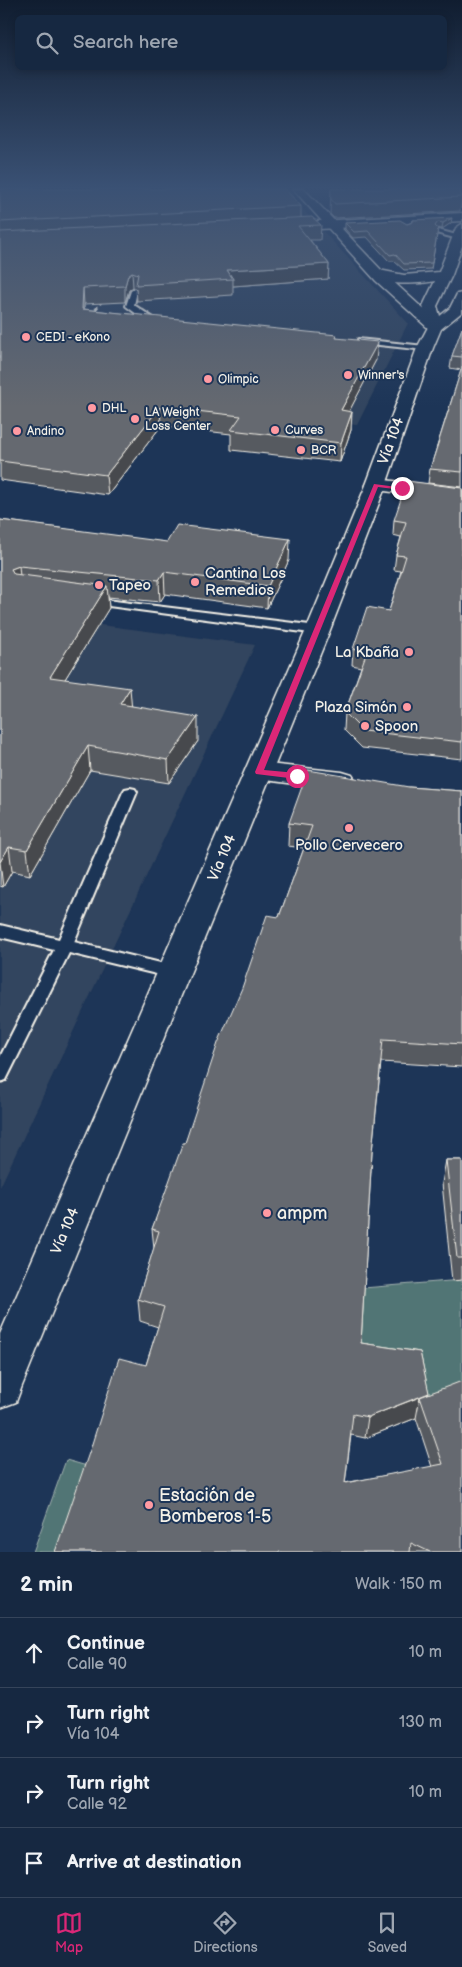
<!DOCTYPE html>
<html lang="en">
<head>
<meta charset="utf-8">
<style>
  body { margin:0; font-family:"Balsamiq Sans",sans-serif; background:#23344c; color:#f1f3f6 }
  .stop { position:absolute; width:15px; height:15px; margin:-11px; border:4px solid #db2777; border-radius:50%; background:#fff }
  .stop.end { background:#db2777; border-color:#fff; box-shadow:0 1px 5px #0008 }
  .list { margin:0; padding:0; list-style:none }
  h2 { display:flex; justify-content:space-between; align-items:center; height:65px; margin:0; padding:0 20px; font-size:21px }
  h2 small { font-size:16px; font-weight:400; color:#9ea6b1 }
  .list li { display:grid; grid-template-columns:32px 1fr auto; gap:15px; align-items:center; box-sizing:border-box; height:70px; padding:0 20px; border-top:1px solid #35445a }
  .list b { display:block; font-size:19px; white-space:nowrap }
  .list p { margin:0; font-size:16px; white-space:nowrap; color:#9ea6b1 }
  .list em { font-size:16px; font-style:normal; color:#9ea6b1 }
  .icon { flex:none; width:28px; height:28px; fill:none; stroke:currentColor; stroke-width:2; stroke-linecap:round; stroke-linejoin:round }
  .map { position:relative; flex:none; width:462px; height:1552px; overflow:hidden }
  .search { position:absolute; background:#162841; box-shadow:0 2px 8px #0003; left:15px; right:15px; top:15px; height:55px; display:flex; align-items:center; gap:12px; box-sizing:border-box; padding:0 18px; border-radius:8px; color:#9ea6b1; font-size:19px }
  .sheet { height:345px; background:#162841 }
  nav { display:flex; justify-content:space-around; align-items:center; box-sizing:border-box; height:70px; border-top:1px solid #35445a; background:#162841; font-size:14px; color:#9ea6b1 }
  nav a { display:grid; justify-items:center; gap:2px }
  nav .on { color:#db2777 }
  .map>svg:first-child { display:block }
  .built { fill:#33455e }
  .green { fill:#517474; stroke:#a2b2ae }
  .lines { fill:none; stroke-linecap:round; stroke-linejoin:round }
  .lane-casing { stroke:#f4f1e8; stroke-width:4 }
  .street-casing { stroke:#f4f1e8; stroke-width:3 }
  .secondary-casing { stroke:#f4f1e8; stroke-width:3 }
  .lane { fill:#1d3557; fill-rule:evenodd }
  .street { fill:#1d3557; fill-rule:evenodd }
  .secondary { fill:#1d3557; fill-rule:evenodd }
  .rail-far1 { stroke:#f4f1e8; stroke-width:2; stroke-dasharray:4 2; stroke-linecap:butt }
  .rail { stroke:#f4f1e8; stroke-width:2.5; stroke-dasharray:4.5 2.5; stroke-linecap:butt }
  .wall { fill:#575a60; stroke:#f4f1e8; fill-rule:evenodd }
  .shaded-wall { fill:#474a4e; stroke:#f4f1e8 }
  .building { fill:#656970; stroke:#f4f1e8 }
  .route { fill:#db2777 }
  .poi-dot { fill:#ff9aa2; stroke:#1d3557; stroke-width:2 }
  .labels { text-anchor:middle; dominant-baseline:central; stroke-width:4; stroke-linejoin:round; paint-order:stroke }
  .far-poi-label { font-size:12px; fill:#f4f1e8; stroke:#1d3557; text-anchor:start }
  .street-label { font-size:15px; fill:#f4f1e8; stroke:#1d3557 }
  .poi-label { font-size:15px; fill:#f4f1e8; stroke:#1d3557; text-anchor:start }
  .near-poi-label { font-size:18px; fill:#f4f1e8; stroke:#1d3557; text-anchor:start }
</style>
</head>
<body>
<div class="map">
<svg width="462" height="1552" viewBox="0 0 462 1552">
  <rect width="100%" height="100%" fill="#1d3557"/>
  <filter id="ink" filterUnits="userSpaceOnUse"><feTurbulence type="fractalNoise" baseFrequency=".02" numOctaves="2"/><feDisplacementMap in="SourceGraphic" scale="10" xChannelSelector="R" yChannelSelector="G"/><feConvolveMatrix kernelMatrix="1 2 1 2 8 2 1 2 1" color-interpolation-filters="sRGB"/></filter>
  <g filter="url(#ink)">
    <path class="built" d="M0,189H284L408,323L357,425L1,382Z
      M0,612L255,645L0,1187Z"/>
    <path class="green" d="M462,1280V1400L425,1415L357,1364L363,1288Z
      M66,1460L94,1468L66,1552H33Z"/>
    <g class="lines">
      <defs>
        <path id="lane" d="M438,230L460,236L461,237L458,239L436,233Z
          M134,289L137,291L134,305L155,319V323H149L126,306L131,291Z
          M358,339L425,346L429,348L425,350L361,343H358Z
          M90,598L318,626L324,630L318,634L86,603L84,601L86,599Z
          M130,788L135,789L137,792L74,942L173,966L179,968L181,972L179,976L173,978L69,953L6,1080L0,1082V1057L54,950L0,937V925L59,939L123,792L125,789Z"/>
        <path id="street" d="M293,189H304L386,275L440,324L442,327L440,330H430L376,281Z
          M376,479L462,489V501L369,489L366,485L369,481Z
          M259,763L342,772L352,775L356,781L352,787L342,790L249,778L245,772L249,766Z"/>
        <path id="secondary" d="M462,213V221L284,231L278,227L284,223Z
          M462,224V246L452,275L437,306L440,316L450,308L457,294L462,293V312L441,329L433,348L386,485L330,630L22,1386L16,1402L0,1408V1334L306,630L366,485L417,348L428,327L423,306L435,281C420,284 383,287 372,274L379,270L404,275L439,272L456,228Z"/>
      </defs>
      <use href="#lane" class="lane-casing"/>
      <use href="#street" class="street-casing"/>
      <use href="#secondary" class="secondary-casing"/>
      <use href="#lane" class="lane"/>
      <use href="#street" class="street"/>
      <use href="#secondary" class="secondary"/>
      <path class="rail-far1" d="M101,302L105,291"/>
      <path class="rail" d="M87,321L102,301"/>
    </g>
    <path class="wall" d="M0,189L301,206V217L321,225L320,240H310L329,264L328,279L233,286V295L137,301L136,289L133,287L129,290L125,302L84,304V309L337,338L376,360L349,411L351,430L340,462L231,450V434L161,426L108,495L0,480Z
      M331,189L462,197L460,211L334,218L330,214Z
      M413,220L451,223L442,229L437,228V235L431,269L404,270L394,261H389L367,237L353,238L345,229V223L407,224L412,222Z
      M462,328V487L428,483L430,469L461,370L450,368L452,356Z
      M462,488V759L362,748L344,730L345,713L361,667L352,665L353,649L389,611L401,571L394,570L396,555L401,537L393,535L394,520Z
      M0,520L289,560L267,608L165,594L160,602L108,597L109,608L65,679L132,706L198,741L169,783L90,770L30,875L12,871L3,887L0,886Z
      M409,787L462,791V1067L381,1062L372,1152L361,1343L420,1352L462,1552H55L146,1365L158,1327L140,1321L138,1299L154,1248L152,1229L185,1143L279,917L304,848L288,846L289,823ZM416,1418L432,1467L345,1483L351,1435L365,1438Z
      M446,1160H462V1280L452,1281L442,1183Z"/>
    <path class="shaded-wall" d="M452,218L451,223L442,229L443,223Z
      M329,264L328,279L233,286V279L227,270Z
      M132,272L133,287L129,290L125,302V286L128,275Z
      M83,288L84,304L83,325L82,309Z
      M378,342L376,360L340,429L341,410Z
      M160,407L161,426L108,495L106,475Z
      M352,412L351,430L340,462L341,443Z
      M290,539L289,560L267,608L268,586Z
      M19,566L21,587L11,569Z
      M164,572L165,594L160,602L159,580Z
      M107,586L109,608L52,700L50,677Z
      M130,688L132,711L120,704Z
      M198,717V741L169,783L168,760Z
      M88,746L90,770L30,875L27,850Z
      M9,847L12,871L3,887L0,862Z
      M420,1397L416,1418L365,1438L368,1417Z"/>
    <path class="building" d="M0,189H285L301,206L0,222Z
      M331,189H459L462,197L335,204L331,199Z
      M312,217L321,225L298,226L329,264L227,270L233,279L136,285L138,274L132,272L128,275L125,286L83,288L82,309L337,335L336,338L378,342L341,410L352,412L341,443L231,430L241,416L160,407L106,475L0,461V232Z
      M452,218L443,223L438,222L435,226L438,229L432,263L404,264L395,254L390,255L368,231L354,232L345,223L400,220L407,224L413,222V220Z
      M462,328V357L452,356Z
      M462,367V472L430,469Z
      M407,481L462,488V742L363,731L345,713L367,651L353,649L367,607L389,611L406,556L396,555L406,522L394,520Z
      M0,520L167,542L177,525L290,539L268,586L164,572L159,580L19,566L11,569L14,574L107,586L50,677L130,688L120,704L198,717L168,760L88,746L27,850L9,847L0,862Z
      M308,770L409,787L462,791V1044L383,1039L372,1152L361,1343L420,1352L429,1393L368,1417L353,1414L345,1483L443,1464L420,1397L462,1381V1552H430L411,1543L410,1552H55L91,1447L119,1358L146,1365L164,1307L138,1299L159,1231L152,1229L183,1143H185L218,1043L242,988L267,915L279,917L312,826L289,823Z
      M446,1160H462V1258H457Z"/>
  </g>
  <linearGradient id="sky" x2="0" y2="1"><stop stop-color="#101d30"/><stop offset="0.46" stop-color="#3a5174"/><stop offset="1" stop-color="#3a5174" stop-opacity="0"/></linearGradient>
  <rect width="462" height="407" fill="url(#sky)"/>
  <path class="route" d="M374,484L405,488L402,490L378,487L264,770L297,773L301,776L297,779L256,774L255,772Z"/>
  <g class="poi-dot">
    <circle cx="26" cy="337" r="5"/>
    <circle cx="348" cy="375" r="5"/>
    <circle cx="208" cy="379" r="5"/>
    <circle cx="92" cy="408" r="5"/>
    <circle cx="135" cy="419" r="5"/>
    <circle cx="275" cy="430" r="5"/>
    <circle cx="17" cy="431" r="5"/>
    <circle cx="301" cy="450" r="5"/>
    <circle cx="195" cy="582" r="5"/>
    <circle cx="99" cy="585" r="5"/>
    <circle cx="409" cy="652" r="5"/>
    <circle cx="407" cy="707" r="5"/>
    <circle cx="365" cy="726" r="5"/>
    <circle cx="349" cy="828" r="5"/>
    <circle cx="267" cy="1213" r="5"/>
    <circle cx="149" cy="1505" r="5"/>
  </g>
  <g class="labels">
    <g class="far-poi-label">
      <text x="36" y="337">CEDI - eKono</text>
      <text x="358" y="375">Winner's</text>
      <text x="218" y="379">Olimpic</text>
      <text x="102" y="408">DHL</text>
      <text x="145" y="412">LA Weight<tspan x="145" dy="14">Loss Center</tspan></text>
      <text x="285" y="430">Curves</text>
      <text x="27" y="431">Andino</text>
      <text x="311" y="450">BCR</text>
    </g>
    <g class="street-label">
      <text transform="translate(391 441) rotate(-70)">Vía 104</text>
      <text transform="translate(222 858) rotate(-67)">Vía 104</text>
      <text transform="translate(65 1231) rotate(-67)">Vía 104</text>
    </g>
    <g class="poi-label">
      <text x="205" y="573">Cantina Los<tspan x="205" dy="17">Remedios</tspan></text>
      <text x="109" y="585">Tapeo</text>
      <text x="399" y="652" text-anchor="end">La Kbaña</text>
      <text x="397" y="707" text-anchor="end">Plaza Simón</text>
      <text x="375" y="726">Spoon</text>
      <text x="349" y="845" text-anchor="middle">Pollo Cervecero</text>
    </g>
    <g class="near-poi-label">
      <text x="277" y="1213">ampm</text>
      <text x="159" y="1495">Estación de<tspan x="159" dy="21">Bomberos 1-5</tspan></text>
    </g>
  </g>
</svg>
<div class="stop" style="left:297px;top:776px"></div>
<div class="stop end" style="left:402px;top:488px"></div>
<div class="search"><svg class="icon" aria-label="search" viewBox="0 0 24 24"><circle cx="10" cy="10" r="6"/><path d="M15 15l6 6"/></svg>Search here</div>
</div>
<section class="sheet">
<h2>2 min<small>Walk · 150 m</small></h2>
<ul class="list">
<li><svg class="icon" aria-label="ahead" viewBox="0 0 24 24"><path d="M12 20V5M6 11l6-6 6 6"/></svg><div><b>Continue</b><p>Calle 90</p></div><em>10 m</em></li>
<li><svg class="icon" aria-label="right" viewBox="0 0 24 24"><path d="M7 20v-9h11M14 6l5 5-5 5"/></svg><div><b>Turn right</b><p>Vía 104</p></div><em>130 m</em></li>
<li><svg class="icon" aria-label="right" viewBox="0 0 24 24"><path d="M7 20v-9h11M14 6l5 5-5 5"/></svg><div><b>Turn right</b><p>Calle 92</p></div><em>10 m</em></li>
<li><svg class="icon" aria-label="arrive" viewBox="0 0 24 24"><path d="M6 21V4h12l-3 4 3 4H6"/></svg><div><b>Arrive at destination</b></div></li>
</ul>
</section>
<nav>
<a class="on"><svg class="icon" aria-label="map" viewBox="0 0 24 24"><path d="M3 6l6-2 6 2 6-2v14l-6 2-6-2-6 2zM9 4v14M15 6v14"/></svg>Map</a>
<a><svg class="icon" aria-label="directions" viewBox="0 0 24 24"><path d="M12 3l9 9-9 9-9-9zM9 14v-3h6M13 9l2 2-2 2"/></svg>Directions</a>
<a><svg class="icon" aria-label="saved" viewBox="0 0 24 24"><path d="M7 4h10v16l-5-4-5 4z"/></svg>Saved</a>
</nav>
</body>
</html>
